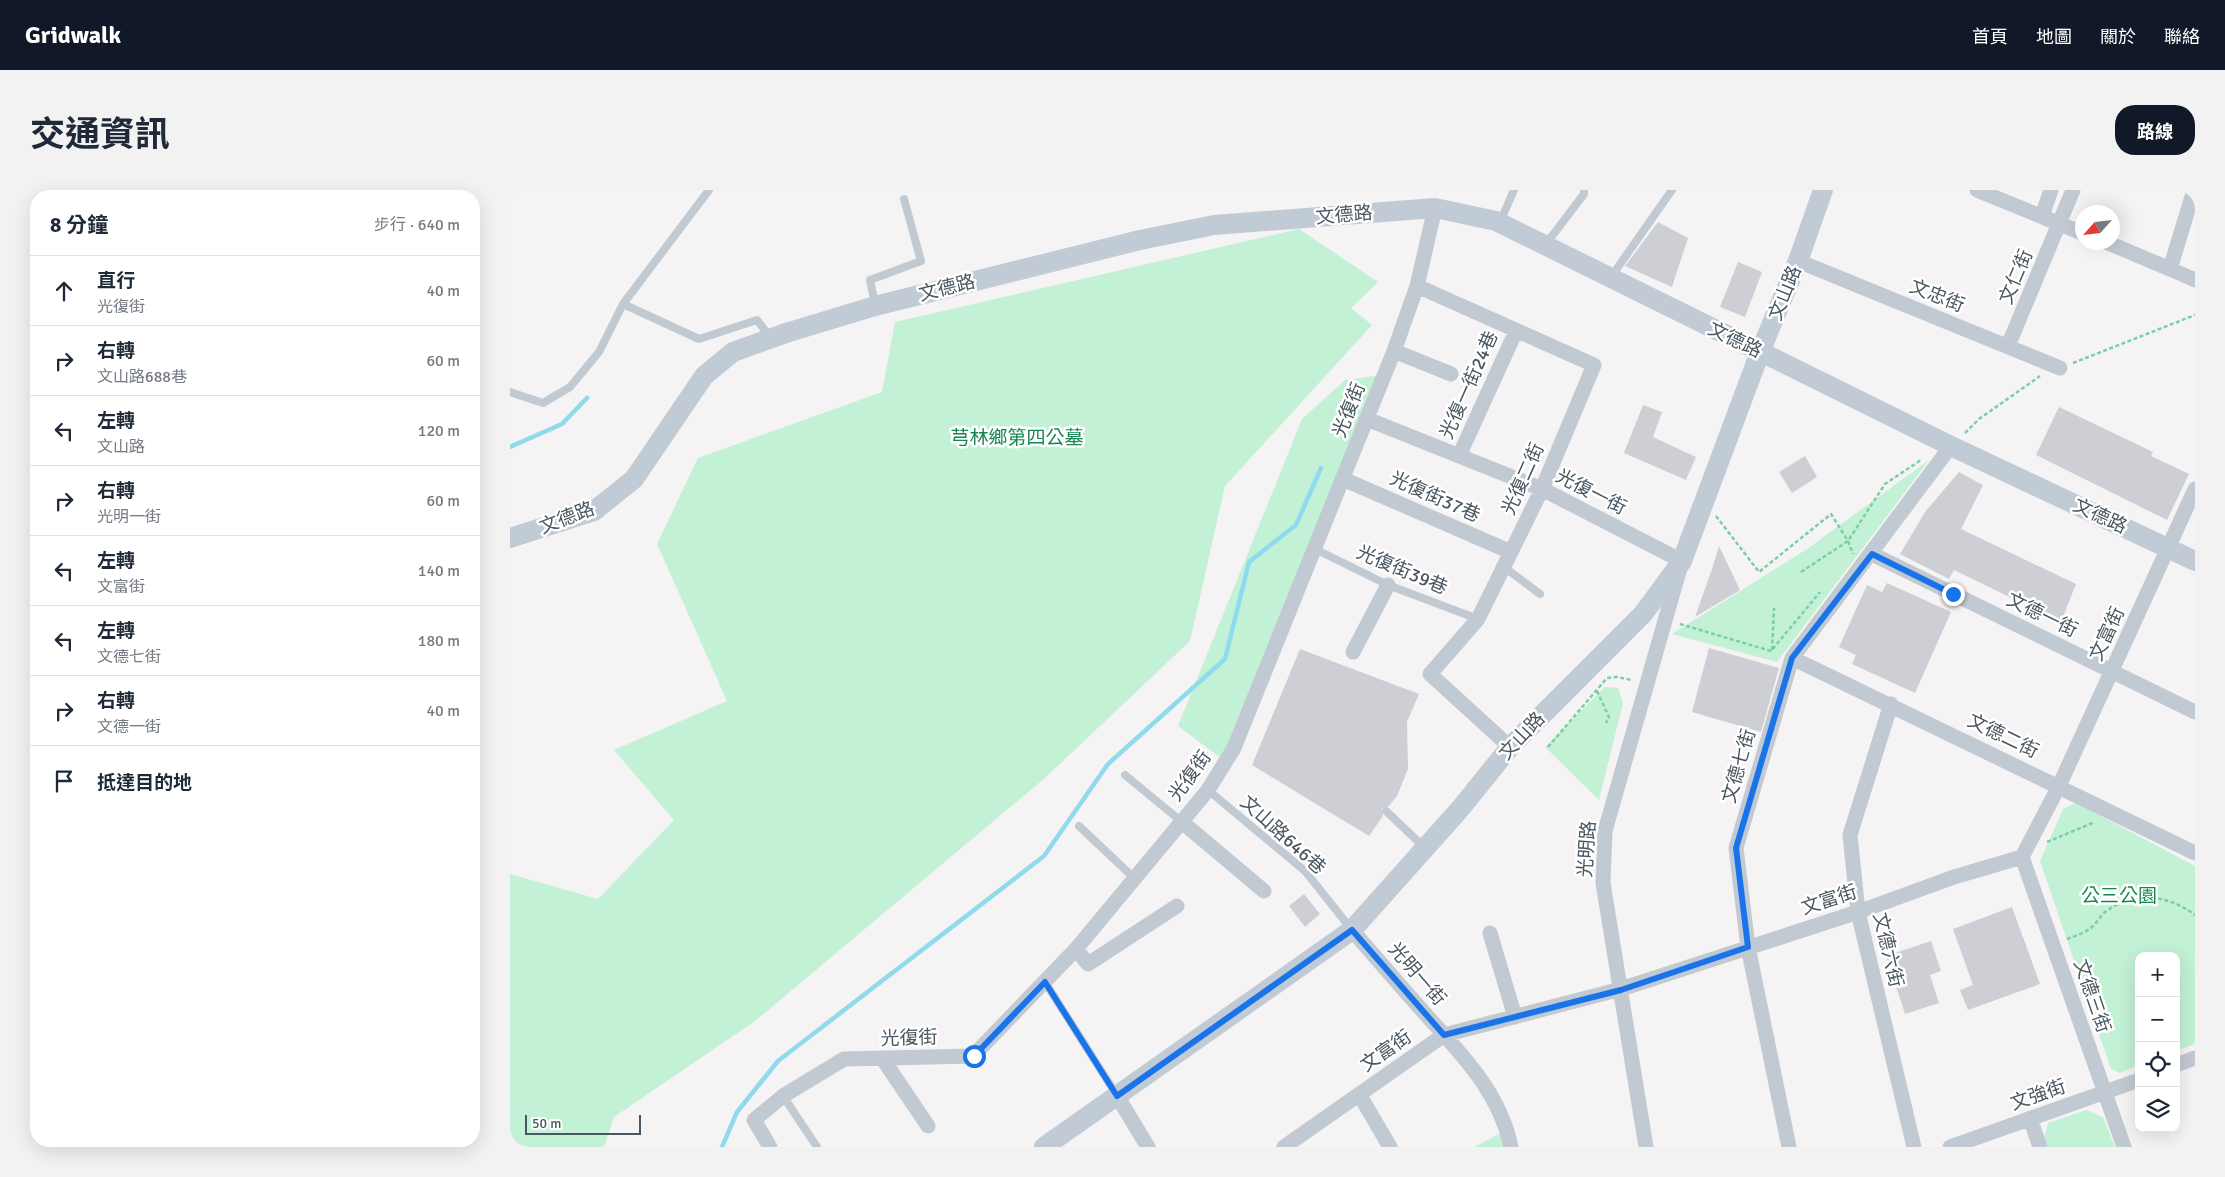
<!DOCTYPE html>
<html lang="zh-TW">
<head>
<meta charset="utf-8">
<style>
  body { margin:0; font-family:Signika,"Noto Sans TC",sans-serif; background:#f2f2f3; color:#1f2937 }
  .controls { position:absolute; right:15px; bottom:15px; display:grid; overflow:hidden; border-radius:10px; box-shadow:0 5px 20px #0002 }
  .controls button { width:45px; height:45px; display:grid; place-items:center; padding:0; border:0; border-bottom:1px solid #e0e1e3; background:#fff; color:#1f2937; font:25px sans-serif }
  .compass { position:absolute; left:1565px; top:15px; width:45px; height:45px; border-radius:50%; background:#fff; box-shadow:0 5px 20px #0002; rotate:243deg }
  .scale { position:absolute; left:15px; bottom:12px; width:116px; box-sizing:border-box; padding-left:5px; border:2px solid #4a5661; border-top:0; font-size:14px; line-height:18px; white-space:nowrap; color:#4a5661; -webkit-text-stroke:4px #fff; paint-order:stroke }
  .stop { position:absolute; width:15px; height:15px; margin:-11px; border:4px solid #1a73e8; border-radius:50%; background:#fff }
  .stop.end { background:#1a73e8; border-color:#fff; box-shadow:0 1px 5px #0008 }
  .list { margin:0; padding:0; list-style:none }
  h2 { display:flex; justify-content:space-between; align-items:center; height:65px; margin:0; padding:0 20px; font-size:21px }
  h2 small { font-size:16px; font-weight:400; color:#747a83 }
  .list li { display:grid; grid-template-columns:32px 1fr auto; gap:15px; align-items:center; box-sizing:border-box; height:70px; padding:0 20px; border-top:1px solid #e0e1e3 }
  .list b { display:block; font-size:19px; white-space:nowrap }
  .list p { margin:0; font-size:16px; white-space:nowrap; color:#747a83 }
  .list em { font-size:16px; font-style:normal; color:#747a83 }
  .icon { flex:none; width:28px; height:28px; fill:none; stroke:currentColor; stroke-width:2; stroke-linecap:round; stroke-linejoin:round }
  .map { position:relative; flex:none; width:1685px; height:957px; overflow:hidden; border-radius:20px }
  header { display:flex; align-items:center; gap:30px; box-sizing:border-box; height:70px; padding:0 25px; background:#111827; color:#fff }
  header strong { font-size:24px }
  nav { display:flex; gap:28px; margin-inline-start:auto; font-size:18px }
  .intro { display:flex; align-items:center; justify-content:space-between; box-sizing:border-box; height:120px; padding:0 30px }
  h1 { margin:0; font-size:35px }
  .button { padding:12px 22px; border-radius:20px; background:#111827; color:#fff; font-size:18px; font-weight:700 }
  main { display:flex; gap:30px; padding:0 30px }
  aside { flex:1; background:#fff; border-radius:20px; box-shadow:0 5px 20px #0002 }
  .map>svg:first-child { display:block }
  .green { fill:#c3f1d5 }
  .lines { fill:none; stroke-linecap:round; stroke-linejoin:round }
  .stream { stroke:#90daee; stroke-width:4.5 }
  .building { fill:#cdcfd5 }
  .path { stroke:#7ad0a6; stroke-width:2.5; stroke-dasharray:4 2.5; stroke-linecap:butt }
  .service { stroke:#c1cad2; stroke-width:8 }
  .minor { stroke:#c1cad2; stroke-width:15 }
  .secondary { stroke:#c1cbd6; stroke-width:20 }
  .route { stroke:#1a73e8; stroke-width:6 }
  .labels { text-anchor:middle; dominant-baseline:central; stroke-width:5; stroke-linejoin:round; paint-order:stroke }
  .street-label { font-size:19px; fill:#4a5661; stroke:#fff }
  .park-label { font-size:19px; fill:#17864f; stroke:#fff }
</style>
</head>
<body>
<header>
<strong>Gridwalk</strong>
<nav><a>首頁</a><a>地圖</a><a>關於</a><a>聯絡</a></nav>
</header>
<div class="intro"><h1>交通資訊</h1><a class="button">路線</a></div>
<main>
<aside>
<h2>8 分鐘<small>步行 · 640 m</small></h2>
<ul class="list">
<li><svg class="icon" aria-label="ahead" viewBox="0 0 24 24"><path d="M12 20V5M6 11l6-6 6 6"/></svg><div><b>直行</b><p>光復街</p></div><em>40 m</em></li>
<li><svg class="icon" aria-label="right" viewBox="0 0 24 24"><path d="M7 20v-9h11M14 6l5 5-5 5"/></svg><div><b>右轉</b><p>文山路688巷</p></div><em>60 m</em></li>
<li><svg class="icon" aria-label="left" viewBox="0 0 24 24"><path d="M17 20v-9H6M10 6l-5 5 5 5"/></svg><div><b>左轉</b><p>文山路</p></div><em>120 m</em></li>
<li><svg class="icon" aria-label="right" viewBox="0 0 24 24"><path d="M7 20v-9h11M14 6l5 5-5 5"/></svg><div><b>右轉</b><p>光明一街</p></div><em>60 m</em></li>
<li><svg class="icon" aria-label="left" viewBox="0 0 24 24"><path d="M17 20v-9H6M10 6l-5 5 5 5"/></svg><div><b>左轉</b><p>文富街</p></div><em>140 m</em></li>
<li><svg class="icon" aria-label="left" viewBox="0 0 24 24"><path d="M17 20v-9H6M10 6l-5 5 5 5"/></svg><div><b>左轉</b><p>文德七街</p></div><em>180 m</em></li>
<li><svg class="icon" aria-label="right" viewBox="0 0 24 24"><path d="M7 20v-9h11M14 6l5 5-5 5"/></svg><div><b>右轉</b><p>文德一街</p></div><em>40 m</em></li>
<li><svg class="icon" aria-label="arrive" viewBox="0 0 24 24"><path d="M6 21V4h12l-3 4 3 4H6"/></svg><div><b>抵達目的地</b></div></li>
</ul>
</aside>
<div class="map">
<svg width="1685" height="957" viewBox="0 0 1685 957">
  <rect width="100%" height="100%" fill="#f5f3f3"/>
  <path class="green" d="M789,39L868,92L841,118L862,135L715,296L680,451L535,588L245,831L104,927L94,957H0V684L88,709L164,630L104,560L217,511L147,354L188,268L372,202L385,132Z
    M872,185L723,551L711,568L668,536L792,229L835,190Z
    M1419,270L1267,472L1162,444L1297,359Z
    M1095,497L1108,498L1113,513L1089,610L1035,557Z
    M1566,613L1685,676V854L1666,861V766H1629V875L1610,883L1601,879L1530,671L1553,619Z
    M1576,920L1593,927L1605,957H1537L1534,948L1538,933Z
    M991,943L994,957H964Z"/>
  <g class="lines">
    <path class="stream" d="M0,257L52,234L77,208
      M212,957L227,922L268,871L534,666L598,574L715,469L739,372L786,335L811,278"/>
  </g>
  <path class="building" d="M1148,32L1178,48L1162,97L1115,76Z
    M1228,72L1252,82L1235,127L1210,117Z
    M1133,215L1152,222L1143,247L1186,267L1176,290L1114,263Z
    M1549,217L1643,262L1641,266L1679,284L1657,330L1526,265Z
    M1295,266L1307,287L1282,303L1269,282Z
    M1449,282L1473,295L1451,339L1566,394L1551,432L1444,380L1439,389L1390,364L1415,322Z
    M1209,356L1230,400L1185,427L1202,379Z
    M1377,393L1441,422L1405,503L1342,474L1346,465L1329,457L1357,395L1372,402Z
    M1199,458L1269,478L1251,542L1182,522Z
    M790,459L909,504L897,532L898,579L887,606L879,616L872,618L873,626L859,646L742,575Z
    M794,704L810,724L795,737L779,716Z
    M1502,717L1530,794L1458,820L1450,800L1463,795L1443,739Z
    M1421,751L1431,781L1420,785L1429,813L1395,824L1376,766Z"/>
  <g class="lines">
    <path class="path" d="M1563,173L1685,125
      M1455,243L1469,229L1530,186
      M1206,326L1249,382L1321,324L1338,351L1343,364
      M1291,382L1338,351L1375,294L1411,270
      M1170,434L1261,461L1310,402
      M1262,460L1264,418
      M1087,501L1099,527L1096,533
      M1038,557L1097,488L1107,487L1122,490
      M1537,652L1585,632
      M1557,749C1565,746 1575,743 1582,737C1587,733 1590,726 1595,722C1623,701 1657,704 1685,725"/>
    <path class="service" d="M199,0L113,114L189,149L247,130L260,147
      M990,32L1004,0
      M1036,54L1074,4V0
      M1101,87L1162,0
      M365,114L360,90L411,71L394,9
      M0,202L33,213L60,197L89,162L113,114
      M805,359L878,395L968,429
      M994,377L1030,404
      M615,585L672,632
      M698,600L795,681L842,740
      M876,621L915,658
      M569,636L625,689
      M535,792L606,904
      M273,906L307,957"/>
    <path class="minor" d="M1467,0L1572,43
      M1532,26L1541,0
      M1596,52L1660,79L1684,0
      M1288,71L1550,178
      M1660,79L1685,90
      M907,96L1084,175L1032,299L968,429L920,484L1000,557
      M1498,156L1563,0
      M884,161L941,184
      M857,229L1032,299L1172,371L1095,641L1093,693L1136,957
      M949,266L1006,141
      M833,289L1001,362
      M1362,364L1685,522
      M843,462L878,395
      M1282,468L1685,663
      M1381,514L1340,645L1348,722L1404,957
      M672,632L754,701
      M1512,667L1614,957
      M842,740C867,769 892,798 918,827C953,866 990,903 1001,957
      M980,743L1005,827
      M566,759L578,774L667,716
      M372,868L418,936
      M1666,875L1685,868
      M849,904L880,957
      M607,906L638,957
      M1520,928L1530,957
      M260,957L244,930L273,906L334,869L463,866L566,759L698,600L724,558L884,161L907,96L925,18
      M774,957L934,845L1111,799L1348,722L1444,687L1512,667L1549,596L1685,299
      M1279,957L1238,757L1226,658L1282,468L1441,256
      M1440,957L1629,890"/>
    <path class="secondary" d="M0,348L84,321L124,289L194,186L223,162L276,143L365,116L630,50L704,35L925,18L986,31L1441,256L1685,371
      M534,957L842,740L950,619L1000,557L1133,424L1172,371L1250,162L1288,71L1313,0"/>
  </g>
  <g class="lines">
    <path class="route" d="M464,866L535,792L607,906L842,740L934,845L1111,800L1238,757L1226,658L1282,468L1362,364L1443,404"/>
  </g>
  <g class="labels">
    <g class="street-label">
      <text transform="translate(834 25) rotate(-5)">文德路</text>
      <text transform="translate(1506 87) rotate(-67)">文仁街</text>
      <text transform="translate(437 98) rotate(-14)">文德路</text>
      <text transform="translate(1275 103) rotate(-68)">文山路</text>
      <text transform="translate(1427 106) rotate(22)">文忠街</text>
      <text transform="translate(1225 150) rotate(26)">文德路</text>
      <text transform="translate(959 195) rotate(-66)">光復一街24巷</text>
      <text transform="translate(839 220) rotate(-68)">光復街</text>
      <text transform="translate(1013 289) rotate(-66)">光復二街</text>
      <text transform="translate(1081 302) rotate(27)">光復一街</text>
      <text transform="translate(925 307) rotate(24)">光復街37巷</text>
      <text transform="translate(1590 326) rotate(25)">文德路</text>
      <text transform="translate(57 328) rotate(-21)">文德路</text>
      <text transform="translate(892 380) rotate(23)">光復街39巷</text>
      <text transform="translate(1532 425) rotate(26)">文德一街</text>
      <text transform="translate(1597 444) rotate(-65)">文富街</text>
      <text transform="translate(1012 546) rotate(-47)">文山路</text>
      <text transform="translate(1493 546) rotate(26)">文德二街</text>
      <text transform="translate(1229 576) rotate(-74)">文德七街</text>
      <text transform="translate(680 586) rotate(-54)">光復街</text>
      <text transform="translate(773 645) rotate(42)">文山路646巷</text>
      <text transform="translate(1077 659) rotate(-86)">光明路</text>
      <text transform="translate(1319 710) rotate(-18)">文富街</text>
      <text transform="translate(1378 760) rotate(77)">文德六街</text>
      <text transform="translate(907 784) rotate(49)">光明一街</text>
      <text transform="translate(1582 806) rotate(71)">文德三街</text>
      <text transform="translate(399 848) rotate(-2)">光復街</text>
      <text transform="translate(876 861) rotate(-35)">文富街</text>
      <text transform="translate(1528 905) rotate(-19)">文強街</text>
    </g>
    <g class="park-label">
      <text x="507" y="248">芎林鄉第四公墓</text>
      <text x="1609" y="706">公三公園</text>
    </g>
  </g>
</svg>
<div class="controls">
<button>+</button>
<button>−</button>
<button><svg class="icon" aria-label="locate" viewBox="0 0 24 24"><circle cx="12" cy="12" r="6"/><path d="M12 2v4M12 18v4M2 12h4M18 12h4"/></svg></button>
<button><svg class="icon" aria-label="layers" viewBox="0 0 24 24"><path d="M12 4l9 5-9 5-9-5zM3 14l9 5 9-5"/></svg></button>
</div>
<svg class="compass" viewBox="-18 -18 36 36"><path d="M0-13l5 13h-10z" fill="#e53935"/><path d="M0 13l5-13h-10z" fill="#747a83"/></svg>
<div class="scale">50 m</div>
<div class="stop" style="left:464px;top:866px"></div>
<div class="stop end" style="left:1443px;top:404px"></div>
</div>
</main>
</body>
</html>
